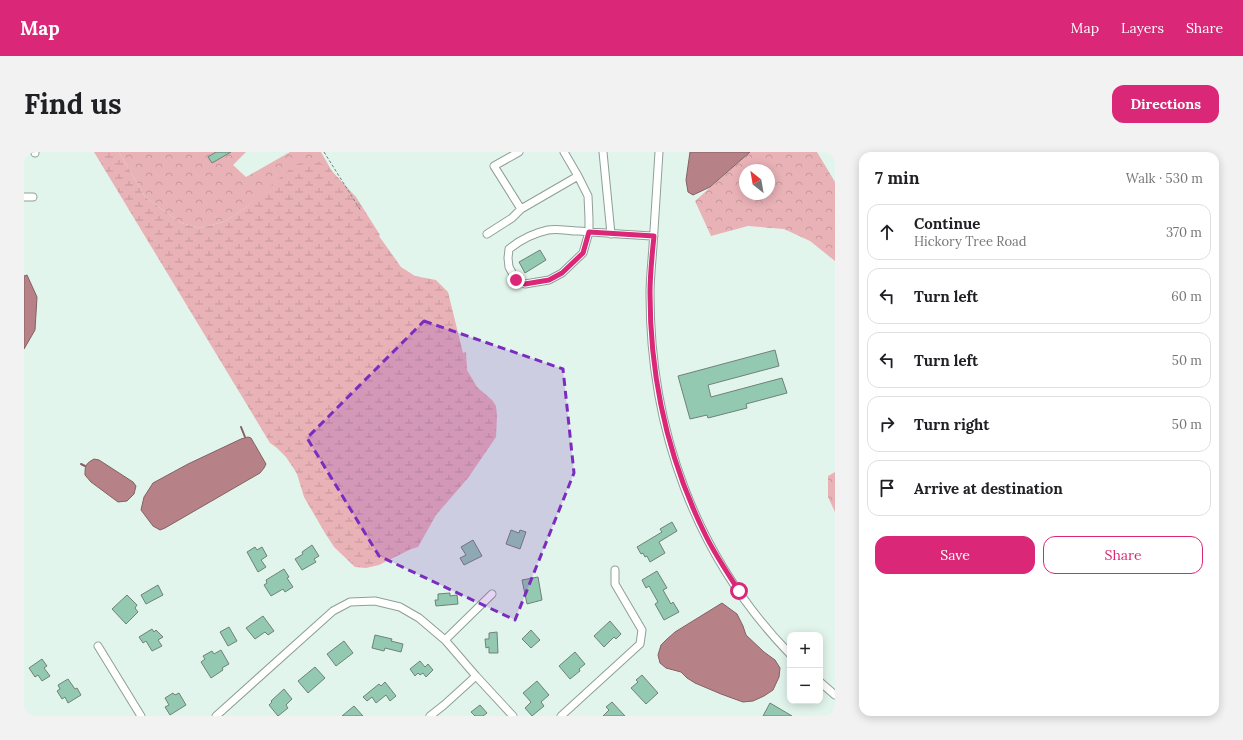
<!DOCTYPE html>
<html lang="en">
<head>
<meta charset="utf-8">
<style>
  body { margin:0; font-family:Lora,serif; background:#f2f2f2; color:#202124 }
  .controls { position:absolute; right:12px; bottom:12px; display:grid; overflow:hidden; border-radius:8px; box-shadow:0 2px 10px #0003 }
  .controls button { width:36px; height:36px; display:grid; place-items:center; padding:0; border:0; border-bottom:1px solid #e0e0e0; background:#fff; color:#202124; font:20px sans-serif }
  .compass { position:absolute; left:715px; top:12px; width:36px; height:36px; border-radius:50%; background:#fff; box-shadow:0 2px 10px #0003; rotate:329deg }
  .stop { position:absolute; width:12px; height:12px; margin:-9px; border:3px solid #db2777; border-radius:50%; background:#fff }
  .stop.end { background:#db2777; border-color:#fff; box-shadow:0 1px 4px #0008 }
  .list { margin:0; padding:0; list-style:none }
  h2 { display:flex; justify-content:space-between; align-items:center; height:52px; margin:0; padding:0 16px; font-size:17px }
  h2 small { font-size:13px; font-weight:400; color:#757577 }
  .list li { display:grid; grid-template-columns:26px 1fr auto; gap:12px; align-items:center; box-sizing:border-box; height:56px; margin:0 8px 8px; padding:0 8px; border:1px solid #e0e0e0; border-radius:12px }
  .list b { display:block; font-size:15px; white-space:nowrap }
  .list p { margin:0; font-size:13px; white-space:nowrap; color:#757577 }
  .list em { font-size:13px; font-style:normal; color:#757577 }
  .actions { display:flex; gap:8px; padding:12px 16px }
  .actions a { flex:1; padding:9px 0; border:1px solid #db2777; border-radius:12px; text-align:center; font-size:14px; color:#db2777 }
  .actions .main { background:#db2777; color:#fff }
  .icon { flex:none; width:22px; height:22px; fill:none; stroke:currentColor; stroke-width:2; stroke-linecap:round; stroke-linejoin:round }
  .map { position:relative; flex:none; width:811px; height:564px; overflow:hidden; border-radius:12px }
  header { display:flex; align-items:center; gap:24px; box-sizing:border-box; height:56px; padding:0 20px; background:#db2777; color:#fff }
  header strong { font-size:19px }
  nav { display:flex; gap:22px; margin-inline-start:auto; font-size:14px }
  .intro { display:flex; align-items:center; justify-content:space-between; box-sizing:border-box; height:96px; padding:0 24px }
  h1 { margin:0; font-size:28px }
  .button { padding:10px 18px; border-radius:12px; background:#db2777; color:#fff; font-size:14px; font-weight:700 }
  main { display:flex; gap:24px; padding:0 24px }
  aside { flex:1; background:#fff; border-radius:12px; box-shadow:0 2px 10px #0003 }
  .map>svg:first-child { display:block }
  .forest { fill:url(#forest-crowns); fill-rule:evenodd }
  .wetland { fill:url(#wetland-marsh) }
  .water { fill:#b78287; stroke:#836063 }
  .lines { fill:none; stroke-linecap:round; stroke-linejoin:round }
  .stream { stroke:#836063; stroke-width:2 }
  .building { fill:#93c9b1; stroke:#708179 }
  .minor-casing { stroke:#8e9f97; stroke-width:9 }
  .path { stroke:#74807a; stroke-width:1; stroke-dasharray:3 2; stroke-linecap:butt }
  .minor { stroke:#fff; stroke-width:7 }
  .route { stroke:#db2777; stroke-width:5 }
  .marked { fill:#7b2cbf; fill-opacity:0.2; stroke:#7b2cbf; stroke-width:3; stroke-dasharray:8 5; stroke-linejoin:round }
</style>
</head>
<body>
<header>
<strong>Map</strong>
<nav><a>Map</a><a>Layers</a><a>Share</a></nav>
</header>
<div class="intro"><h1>Find us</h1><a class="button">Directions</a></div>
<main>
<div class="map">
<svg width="811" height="564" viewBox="0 0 811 564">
  <defs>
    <pattern id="forest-crowns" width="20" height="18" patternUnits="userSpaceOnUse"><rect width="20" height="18" fill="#e9b2b7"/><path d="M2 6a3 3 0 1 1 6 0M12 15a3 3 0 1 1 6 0" fill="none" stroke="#c6989c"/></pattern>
    <pattern id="wetland-marsh" width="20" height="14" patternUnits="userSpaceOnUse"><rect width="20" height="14" fill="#e9b2b7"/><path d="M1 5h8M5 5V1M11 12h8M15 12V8" fill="none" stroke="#c6989c"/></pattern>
  </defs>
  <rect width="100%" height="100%" fill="#e2f5ec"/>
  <path class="forest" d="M95,0H222L209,13L222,25L266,0H297L309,21L306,17L243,38L220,57L199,70L176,76L157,71L121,45Z
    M726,0H793L811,30V109L786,89L760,77L724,74L687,84L671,49ZM721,18H745V42H721Z
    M811,320V360L804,345V324Z"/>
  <path class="wetland" d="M70,0H95L121,45L157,71L176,76L199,70L220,57L266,17L284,6H289L306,17L332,45L356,83L355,84L377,115L391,124L412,128L424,140L439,201L442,200L443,218L453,235L468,248L472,254L473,264L472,285L444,326L412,363L394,395L387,397L355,413L342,416L331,415L310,395L301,381L280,345L273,322L270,317L262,305L253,296L246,291Z"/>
  <path class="water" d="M666,0H726L686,35L669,43L664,40L662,28Z
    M3,123L13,145L11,178L0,197V124Z
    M224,285L227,286L242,312L240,316L236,321L141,376L136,378L129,374L117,358L120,345L129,331L164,312L217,287Z
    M70,307L75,308L109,330L112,334L110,342L103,349L94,350L67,330L61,323C61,314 61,312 70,307Z
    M698,451L713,462L719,474L722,483L740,500L751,508L756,516L755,525L749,538L740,544L729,549L719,550L697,542L671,531L663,526L657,520L642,516L636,511L634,503L637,493L642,488L651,480Z"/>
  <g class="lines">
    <path class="stream" d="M217,275L221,285
      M57,312L61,314"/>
  </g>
  <path class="building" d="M192,0H207L188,11L184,5Z
    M516,98L522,108L501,121L495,110Z
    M751,198L755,214L684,233L687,245L758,226L763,241L722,252L723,256L684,266L683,263L666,267L654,224Z
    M648,370L653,379L635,390L641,401L626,410L623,404L621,405L619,401L617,402L613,395L638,380L636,377Z
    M487,378L495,381L496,378L502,380L496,397L482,392Z
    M449,388L458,404L440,413L436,406L442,403L437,395Z
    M288,393L295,404L290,407L292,410L278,418L271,407L279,402L278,400Z
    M231,395L233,398L238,395L243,404L237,408L242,415L234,420L223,400Z
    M260,417L265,425L263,426L269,435L261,440L259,437L247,444L240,433L243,431L242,428Z
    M633,419L643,436L639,438L647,452L649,450L655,460L640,468L631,452L634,450L625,434L622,436L618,428Z
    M514,425L518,448L503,452L498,428Z
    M134,433L139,443L122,452L117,443Z
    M426,441V444L433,443L434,452L412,454L411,448H414V442Z
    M103,443L113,453L111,456L114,460L102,472L88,457Z
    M239,464L250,479L244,483L241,480L231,487L222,476Z
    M586,469L597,482L592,487L590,485L580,495L570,484Z
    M205,475L213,489L204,494L196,480Z
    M128,477L130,480L132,478L139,485L134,488L138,494L128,499L122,489L119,491L115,485Z
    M507,478L516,488L507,496L498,487Z
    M473,480L474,501H465V495L462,496L461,487H465V481Z
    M351,483L368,487L367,489L379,492L377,500L361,496L360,499L348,496Z
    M320,489L329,501L312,514L303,502Z
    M197,498L205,512L198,516L199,518L187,526L177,510L181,507L179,504L188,499L190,502Z
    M551,500L561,512L555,517L556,519L546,527L535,514Z
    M18,507L23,514L20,516L26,524L18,529L14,523L11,525L5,516Z
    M396,509L401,515L404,512L409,518L402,525L399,521L396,523L394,521L391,524L386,517Z
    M291,515L301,526L284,541L274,529Z
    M618,523L634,541L622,552L607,536L614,530L612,528Z
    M44,527L51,537L53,536L57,543L44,551L41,545L38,547L33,539L36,537L34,533Z
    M513,529L525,543L517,550L520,554L508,564L501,556L507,550L499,541Z
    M361,530L372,544L366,549L362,543L352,551L348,545L343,549L339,545L355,532L357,534Z
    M260,537L268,547L262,553L264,556L254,564L245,553L248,550L247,549Z
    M149,541L151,543L155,541L162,553L146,563L141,555L145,553L141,546Z
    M588,550L601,564H579L585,558L582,555Z
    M746,551L768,564H739Z
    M456,553L463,561L459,564H451L447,560Z
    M330,554L339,564H318Z"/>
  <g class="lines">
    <defs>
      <path id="minor" d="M11,0V1
        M495,0L470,14L497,57
        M540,0L554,24
        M579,0L587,82
        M635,0C633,31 631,62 629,94C628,110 626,126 626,142C626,277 671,404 766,502
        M0,45H9
        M463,82L488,66L497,57L554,24L564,44L565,67V80L559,101L538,121L525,128L501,132L492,128L485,115L484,106L485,97C496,88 510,81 524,78C533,76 545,79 555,79C580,81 605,83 630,84
        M421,488L468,442
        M74,494L117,564
        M796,530L811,543
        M192,564L309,459L326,450L351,449L376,455L395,466L421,488L452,524L489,564
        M406,564L420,553L452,524
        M537,564L616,492L618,478L591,432V418"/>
    </defs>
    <use href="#minor" class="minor-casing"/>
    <path class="path" d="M300,0L337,59"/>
    <use href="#minor" class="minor"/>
  </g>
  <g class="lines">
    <path class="route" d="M492,128L501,132L525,128L538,121L559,101L565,80L630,84C628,103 626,122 626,141C626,225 644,307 681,382C690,401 703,420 715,439"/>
  </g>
  <path class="marked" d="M400,169L539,217L550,321L491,468L355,404L283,286Z"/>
</svg>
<div class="controls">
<button>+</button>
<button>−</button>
</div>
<svg class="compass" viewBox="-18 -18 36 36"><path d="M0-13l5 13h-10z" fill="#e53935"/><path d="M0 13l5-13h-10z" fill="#757577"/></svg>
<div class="stop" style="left:715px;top:439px"></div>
<div class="stop end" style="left:492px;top:128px"></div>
</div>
<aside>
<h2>7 min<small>Walk · 530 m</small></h2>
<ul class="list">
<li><svg class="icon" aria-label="ahead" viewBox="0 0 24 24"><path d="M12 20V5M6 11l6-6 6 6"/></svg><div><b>Continue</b><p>Hickory Tree Road</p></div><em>370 m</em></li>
<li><svg class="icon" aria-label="left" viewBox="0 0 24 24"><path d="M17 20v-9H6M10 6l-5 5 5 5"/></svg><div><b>Turn left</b></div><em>60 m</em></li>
<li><svg class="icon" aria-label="left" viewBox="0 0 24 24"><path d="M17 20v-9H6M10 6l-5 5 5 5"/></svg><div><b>Turn left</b></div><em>50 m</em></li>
<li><svg class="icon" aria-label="right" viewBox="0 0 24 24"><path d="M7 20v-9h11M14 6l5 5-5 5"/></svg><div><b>Turn right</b></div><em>50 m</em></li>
<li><svg class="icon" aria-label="arrive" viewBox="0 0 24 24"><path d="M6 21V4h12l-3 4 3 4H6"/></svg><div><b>Arrive at destination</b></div></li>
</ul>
<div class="actions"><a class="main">Save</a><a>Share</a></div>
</aside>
</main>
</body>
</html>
